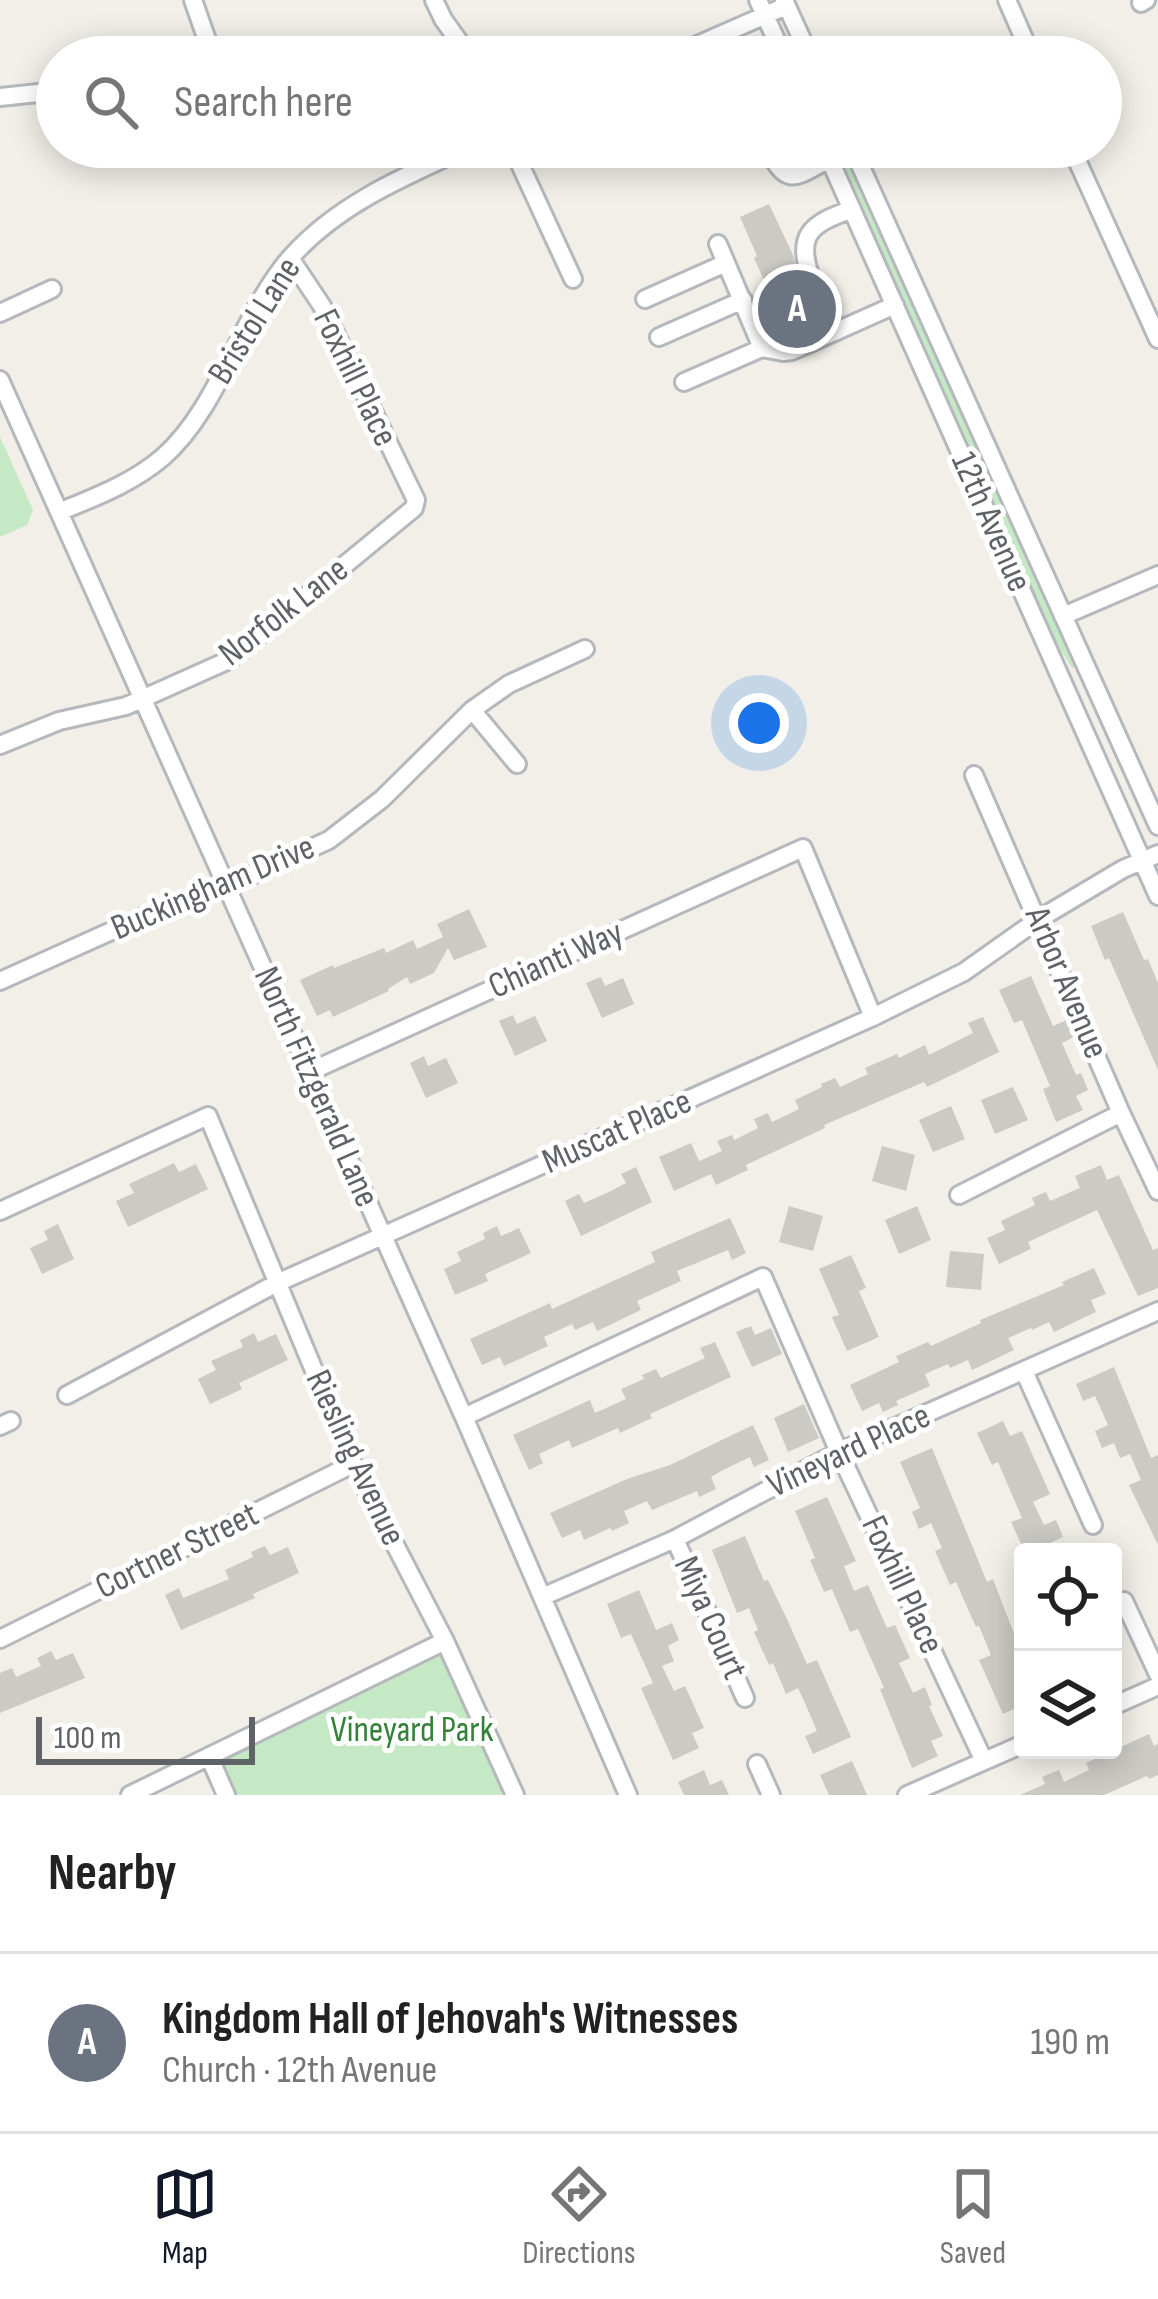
<!DOCTYPE html>
<html lang="en">
<head>
<meta charset="utf-8">
<style>
  body { margin:0; font-family:"Sofia Sans Condensed",sans-serif; background:#f2f2f2; color:#222 }
  .controls { position:absolute; right:36px; bottom:36px; display:grid; overflow:hidden; border-radius:12px; box-shadow:0 6px 30px #0003 }
  .controls button { width:108px; height:108px; display:grid; place-items:center; padding:0; border:0; border-bottom:3px solid #e0e0e0; background:#fff; color:#222; font:60px sans-serif }
  .scale { position:absolute; left:36px; bottom:30px; width:219px; box-sizing:border-box; padding-left:12px; border:6px solid #5f6368; border-top:0; font-size:33px; line-height:42px; white-space:nowrap; color:#5f6368; -webkit-text-stroke:9px #fff; paint-order:stroke }
  .you { position:absolute; left:759px; top:723px; width:42px; height:42px; margin:-30px; border:9px solid #fff; border-radius:50%; background:#1a73e8; box-shadow:0 0 0 18px #1a73e833 }
  .badge { display:grid; place-items:center; width:78px; height:78px; border-radius:50%; background:#111827; color:#fff; font-size:39px; font-weight:700 }
  .pin { position:absolute; translate:-50% -50%; border:6px solid #fff; box-shadow:0 3px 12px #0006 }
  .list { margin:0; padding:0; list-style:none }
  h2 { display:flex; justify-content:space-between; align-items:center; height:156px; margin:0; padding:0 48px; font-size:51px }
  h2 small { font-size:39px; font-weight:400; color:#767676 }
  .list li { display:grid; grid-template-columns:78px 1fr auto; gap:36px; align-items:center; box-sizing:border-box; height:180px; padding:0 48px; border-top:3px solid #e0e0e0 }
  .list b { display:block; font-size:45px; white-space:nowrap }
  .list p { margin:0; font-size:39px; white-space:nowrap; color:#767676 }
  .list em { font-size:39px; font-style:normal; color:#767676 }
  .icon { flex:none; width:66px; height:66px; fill:none; stroke:currentColor; stroke-width:2; stroke-linecap:round; stroke-linejoin:round }
  .map { position:relative; flex:none; width:1158px; height:1795px; overflow:hidden }
  .search { position:absolute; background:#fff; box-shadow:0 6px 30px #0003; left:36px; right:36px; top:36px; height:132px; display:flex; align-items:center; gap:30px; box-sizing:border-box; padding:0 42px; border-radius:66px; color:#767676; font-size:45px }
  .sheet { height:336px; background:#fff }
  nav { display:flex; justify-content:space-around; align-items:center; box-sizing:border-box; height:168px; border-top:3px solid #e0e0e0; background:#fff; font-size:33px; color:#767676 }
  nav a { display:grid; justify-items:center; gap:6px }
  nav .on { color:#111827 }
  .map>svg:first-child { display:block }
  .green { fill:#c5e8c5 }
  .building { fill:#cccac5 }
  .lines { fill:none; stroke-linecap:round; stroke-linejoin:round }
  .minor-casing { stroke:#b5b8bc; stroke-width:22 }
  .minor { stroke:#fff; stroke-width:16 }
  .labels { text-anchor:middle; dominant-baseline:central; stroke-width:10; stroke-linejoin:round; paint-order:stroke }
  .street-label { font-size:36px; fill:#5f6368; stroke:#fff }
  .park-label { font-size:36px; fill:#348238; stroke:#fff }
</style>
</head>
<body>
<div class="map">
<svg width="1158" height="1795" viewBox="0 0 1158 1795">
  <rect width="100%" height="100%" fill="#f1efe8"/>
  <path class="green" d="M844,157L888,243L1076,667L1072,668L1056,643L984,486L839,160Z
    M0,437L33,510L27,525L0,537Z
    M445,1641L515,1795H226L209,1756Z"/>
  <path class="building" d="M769,204L793,255L801,287L819,325L790,338L754,258L757,256L740,217Z
    M469,909L487,947L454,960L448,948L434,973L410,984L407,977L388,989L389,991L333,1017L330,1010L317,1016L300,980L333,965L334,968L384,948L386,953L413,940L417,949L443,937L437,924Z
    M1123,912L1144,960L1148,959L1158,983V1070L1109,958L1105,960L1091,926Z
    M1031,976L1053,1026L1067,1020L1074,1037L1062,1043L1076,1075L1081,1073L1088,1090L1076,1096L1083,1110L1056,1122L1043,1089L1050,1086L1022,1020L1014,1023L999,990Z
    M601,977L605,986L623,978L634,1004L602,1018L586,983Z
    M513,1015L517,1024L535,1016L547,1041L515,1056L499,1021Z
    M983,1017L999,1052L927,1087L924,1082L824,1125L825,1128L746,1165L748,1170L716,1185L711,1174L674,1191L659,1157L691,1143L699,1161L722,1151L717,1141L732,1135L734,1140L758,1128L754,1119L768,1113L772,1122L799,1109L795,1100L822,1087L821,1084L835,1078L840,1087L868,1074L865,1068L897,1054L899,1058L925,1045L929,1055L973,1033L968,1023Z
    M424,1056L428,1066L446,1058L458,1083L426,1098L410,1063Z
    M1013,1087L1028,1120L995,1134L981,1100Z
    M951,1106L965,1139L933,1152L919,1120Z
    M882,1146L915,1155L906,1191L872,1181Z
    M174,1163L179,1172L196,1164L208,1189L128,1227L116,1201L134,1193L129,1184Z
    M1101,1165L1107,1180L1119,1175L1153,1250L1158,1248V1288L1138,1296L1097,1210L1028,1242L1031,1249L999,1264L987,1238L1005,1230L1001,1221L1035,1205L1032,1198L1046,1192L1050,1201L1080,1188L1075,1176Z
    M636,1167L652,1202L581,1236L565,1201L579,1194L584,1203L609,1192L626,1183L621,1174Z
    M789,1206L823,1216L813,1251L779,1242Z
    M917,1206L931,1240L899,1254L885,1220Z
    M730,1218L746,1253L732,1260L728,1250L677,1271L681,1281L637,1301L641,1310L597,1331L593,1322L575,1330L572,1324L544,1337L548,1346L504,1366L500,1357L482,1365L470,1339L550,1303L552,1309L611,1282L655,1262L651,1252Z
    M58,1224L74,1259L42,1274L30,1248L48,1240L44,1231Z
    M497,1226L501,1236L519,1228L531,1253L485,1274L488,1281L455,1295L444,1269L461,1261L457,1252L485,1239L483,1233Z
    M950,1251L984,1254L981,1290L946,1287Z
    M851,1255L866,1288L859,1291L879,1337L847,1351L832,1317L839,1315L819,1269Z
    M1094,1268L1106,1294L1091,1300L1096,1312L1054,1332L1049,1322L1032,1330L1031,1328L1008,1338L1014,1350L987,1363L972,1370L968,1360L950,1368L948,1364L925,1374L930,1386L896,1401L898,1405L883,1412L879,1403L862,1411L850,1385L899,1362L896,1356L928,1342L931,1346L981,1323L980,1320L1064,1285L1062,1282Z
    M751,1326L755,1335L771,1328L782,1354L752,1367L736,1332Z
    M254,1333L258,1342L276,1334L288,1360L239,1383L242,1389L210,1404L198,1379L216,1370L211,1361L243,1347L240,1340Z
    M715,1342L731,1377L650,1414L652,1418L620,1433L618,1428L572,1448L569,1440L539,1454L543,1463L529,1470L513,1435L590,1400L595,1413L626,1399L621,1389L644,1379L642,1375L656,1369L661,1378L705,1358L700,1348Z
    M1114,1367L1151,1458L1158,1455V1545L1129,1485L1141,1480L1130,1454L1120,1458L1114,1443L1102,1448L1095,1431L1108,1425L1095,1396L1083,1401L1076,1384Z
    M804,1404L819,1438L788,1452L774,1418Z
    M1003,1421L1010,1436L1022,1431L1050,1494L1033,1502L1044,1525L1056,1520L1063,1537L1031,1552H1025L1011,1522L1022,1518L998,1462L992,1465L977,1433Z
    M753,1425L769,1460L754,1467L750,1457L725,1469L711,1477L716,1489L699,1497L697,1491L652,1510L647,1501L624,1511L629,1523L612,1531L610,1528L584,1540L580,1530L562,1538L550,1513L627,1479L670,1465Z
    M932,1448L987,1582L993,1579L1023,1657V1705L1003,1714L979,1660L991,1655L979,1626L976,1627L956,1582L950,1585L935,1551L942,1548L931,1523L919,1529L912,1512L920,1508L900,1462Z
    M827,1497L856,1561L844,1566L854,1591L868,1585L887,1628L895,1625L910,1658L899,1663L913,1693L925,1687L932,1705L929,1706L943,1736L931,1741L938,1756L912,1768L880,1689L884,1688L858,1629L850,1632L832,1589L824,1592L810,1560L815,1558L795,1511Z
    M745,1536L764,1581L768,1580L786,1617L807,1664L817,1660L851,1737L813,1754L805,1736L817,1731L805,1703L798,1688L786,1694L773,1663L769,1665L754,1632L758,1630L749,1608L737,1613L712,1550Z
    M265,1546L270,1555L288,1547L299,1573L253,1594L255,1598L181,1630L165,1595L179,1588L183,1598L229,1579L225,1570L253,1557L251,1552Z
    M639,1590L656,1630L672,1623L679,1640L668,1646L674,1661L662,1666L674,1691L685,1686L704,1728L692,1733L699,1748L673,1760L641,1688L653,1683L631,1634L621,1638L607,1604Z
    M51,1651L56,1660L73,1653L85,1678L0,1713V1673L12,1668L16,1677L41,1666L37,1658Z
    M1149,1734L1154,1746L1158,1744V1775L1149,1779L1147,1776L1104,1795H1020L1045,1784L1042,1777L1059,1770L1064,1782L1089,1770L1086,1763Z
    M852,1761L867,1795H829L820,1775Z
    M704,1770L710,1785L722,1780L729,1795H684L678,1782Z"/>
  <g class="lines">
    <defs>
      <path id="minor" d="M193,0L213,57
        M434,0L443,19L470,57
        M758,0L784,57
        M784,0L810,57
        M1007,0L1032,57
        M1141,3L1146,0
        M670,57L786,6
        M0,97L57,91
        M512,147L573,279
        M767,147C787,188 794,178 829,159
        M824,147L1158,896
        M852,147L1158,826
        M1071,147L1158,339
        M718,244L762,348L783,352L792,351L895,305
        M645,299L726,263
        M0,313L52,289
        M837,331C825,307 793,257 810,233C819,220 838,215 852,209
        M659,337L743,300
        M0,380L464,1417L628,1795
        M684,382L762,348
        M59,512C95,497 133,483 163,457C220,407 241,314 291,257C338,204 405,176 469,147
        M1063,616L1158,575
        M472,710L517,764
        M0,745L59,721L126,706L229,660L414,508L416,500L322,306L290,258
        M974,775L1121,1113L1158,1191
        M0,981L156,911L228,886L329,840L382,799L472,710L509,684L585,649
        M309,1072L803,848L873,1017
        M959,1195L1121,1113
        M0,1211L208,1116L353,1464L445,1641L515,1795
        M1024,1371L1093,1525
        M67,1395L277,1283L873,1017L964,972L1039,919L1123,869L1158,854
        M464,1417L763,1277L839,1452L984,1761
        M0,1426L11,1421
        M675,1539L745,1698
        M542,1597L675,1539L839,1452L1158,1311
        M1124,1601L1158,1674
        M0,1639L353,1464
        M1113,1706L1158,1686
        M209,1756L226,1795
        M757,1764L771,1795
        M130,1795L445,1641
        M907,1795L1023,1744"/>
    </defs>
    <use href="#minor" class="minor-casing"/>
    <use href="#minor" class="minor"/>
  </g>
  <g class="labels">
    <g class="street-label">
      <text transform="translate(255 321) rotate(-58)">Bristol Lane</text>
      <text transform="translate(355 378) rotate(64)">Foxhill Place</text>
      <text transform="translate(991 522) rotate(66)">12th Avenue</text>
      <text transform="translate(284 612) rotate(-38)">Norfolk Lane</text>
      <text transform="translate(213 888) rotate(-23)">Buckingham Drive</text>
      <text transform="translate(556 960) rotate(-24)">Chianti Way</text>
      <text transform="translate(1066 983) rotate(67)">Arbor Avenue</text>
      <text transform="translate(316 1087) rotate(66)">North Fitzgerald Lane</text>
      <text transform="translate(617 1132) rotate(-24)">Muscat Place</text>
      <text transform="translate(849 1451) rotate(-25)">Vineyard Place</text>
      <text transform="translate(355 1458) rotate(65)">Riesling Avenue</text>
      <text transform="translate(177 1551) rotate(-26)">Cortner Street</text>
      <text transform="translate(902 1585) rotate(65)">Foxhill Place</text>
      <text transform="translate(710 1618) rotate(66)">Miya Court</text>
    </g>
    <g class="park-label">
      <text x="412" y="1730">Vineyard Park</text>
    </g>
  </g>
</svg>
<div class="controls">
<button><svg class="icon" aria-label="locate" viewBox="0 0 24 24"><circle cx="12" cy="12" r="6"/><path d="M12 2v4M12 18v4M2 12h4M18 12h4"/></svg></button>
<button><svg class="icon" aria-label="layers" viewBox="0 0 24 24"><path d="M12 4l9 5-9 5-9-5zM3 14l9 5 9-5"/></svg></button>
</div>
<div class="scale">100 m</div>
<div class="you"></div>
<div class="pin badge" style="left:797px;top:309px;background:#6b7280">A</div>
<div class="search"><svg class="icon" aria-label="search" viewBox="0 0 24 24"><circle cx="10" cy="10" r="6"/><path d="M15 15l6 6"/></svg>Search here</div>
</div>
<section class="sheet">
<h2>Nearby<small></small></h2>
<ul class="list">
<li><span class="badge" style="background:#6b7280">A</span><div><b>Kingdom Hall of Jehovah's Witnesses</b><p>Church · 12th Avenue</p></div><em>190 m</em></li>
</ul>
</section>
<nav>
<a class="on"><svg class="icon" aria-label="map" viewBox="0 0 24 24"><path d="M3 6l6-2 6 2 6-2v14l-6 2-6-2-6 2zM9 4v14M15 6v14"/></svg>Map</a>
<a><svg class="icon" aria-label="directions" viewBox="0 0 24 24"><path d="M12 3l9 9-9 9-9-9zM9 14v-3h6M13 9l2 2-2 2"/></svg>Directions</a>
<a><svg class="icon" aria-label="saved" viewBox="0 0 24 24"><path d="M7 4h10v16l-5-4-5 4z"/></svg>Saved</a>
</nav>
</body>
</html>
